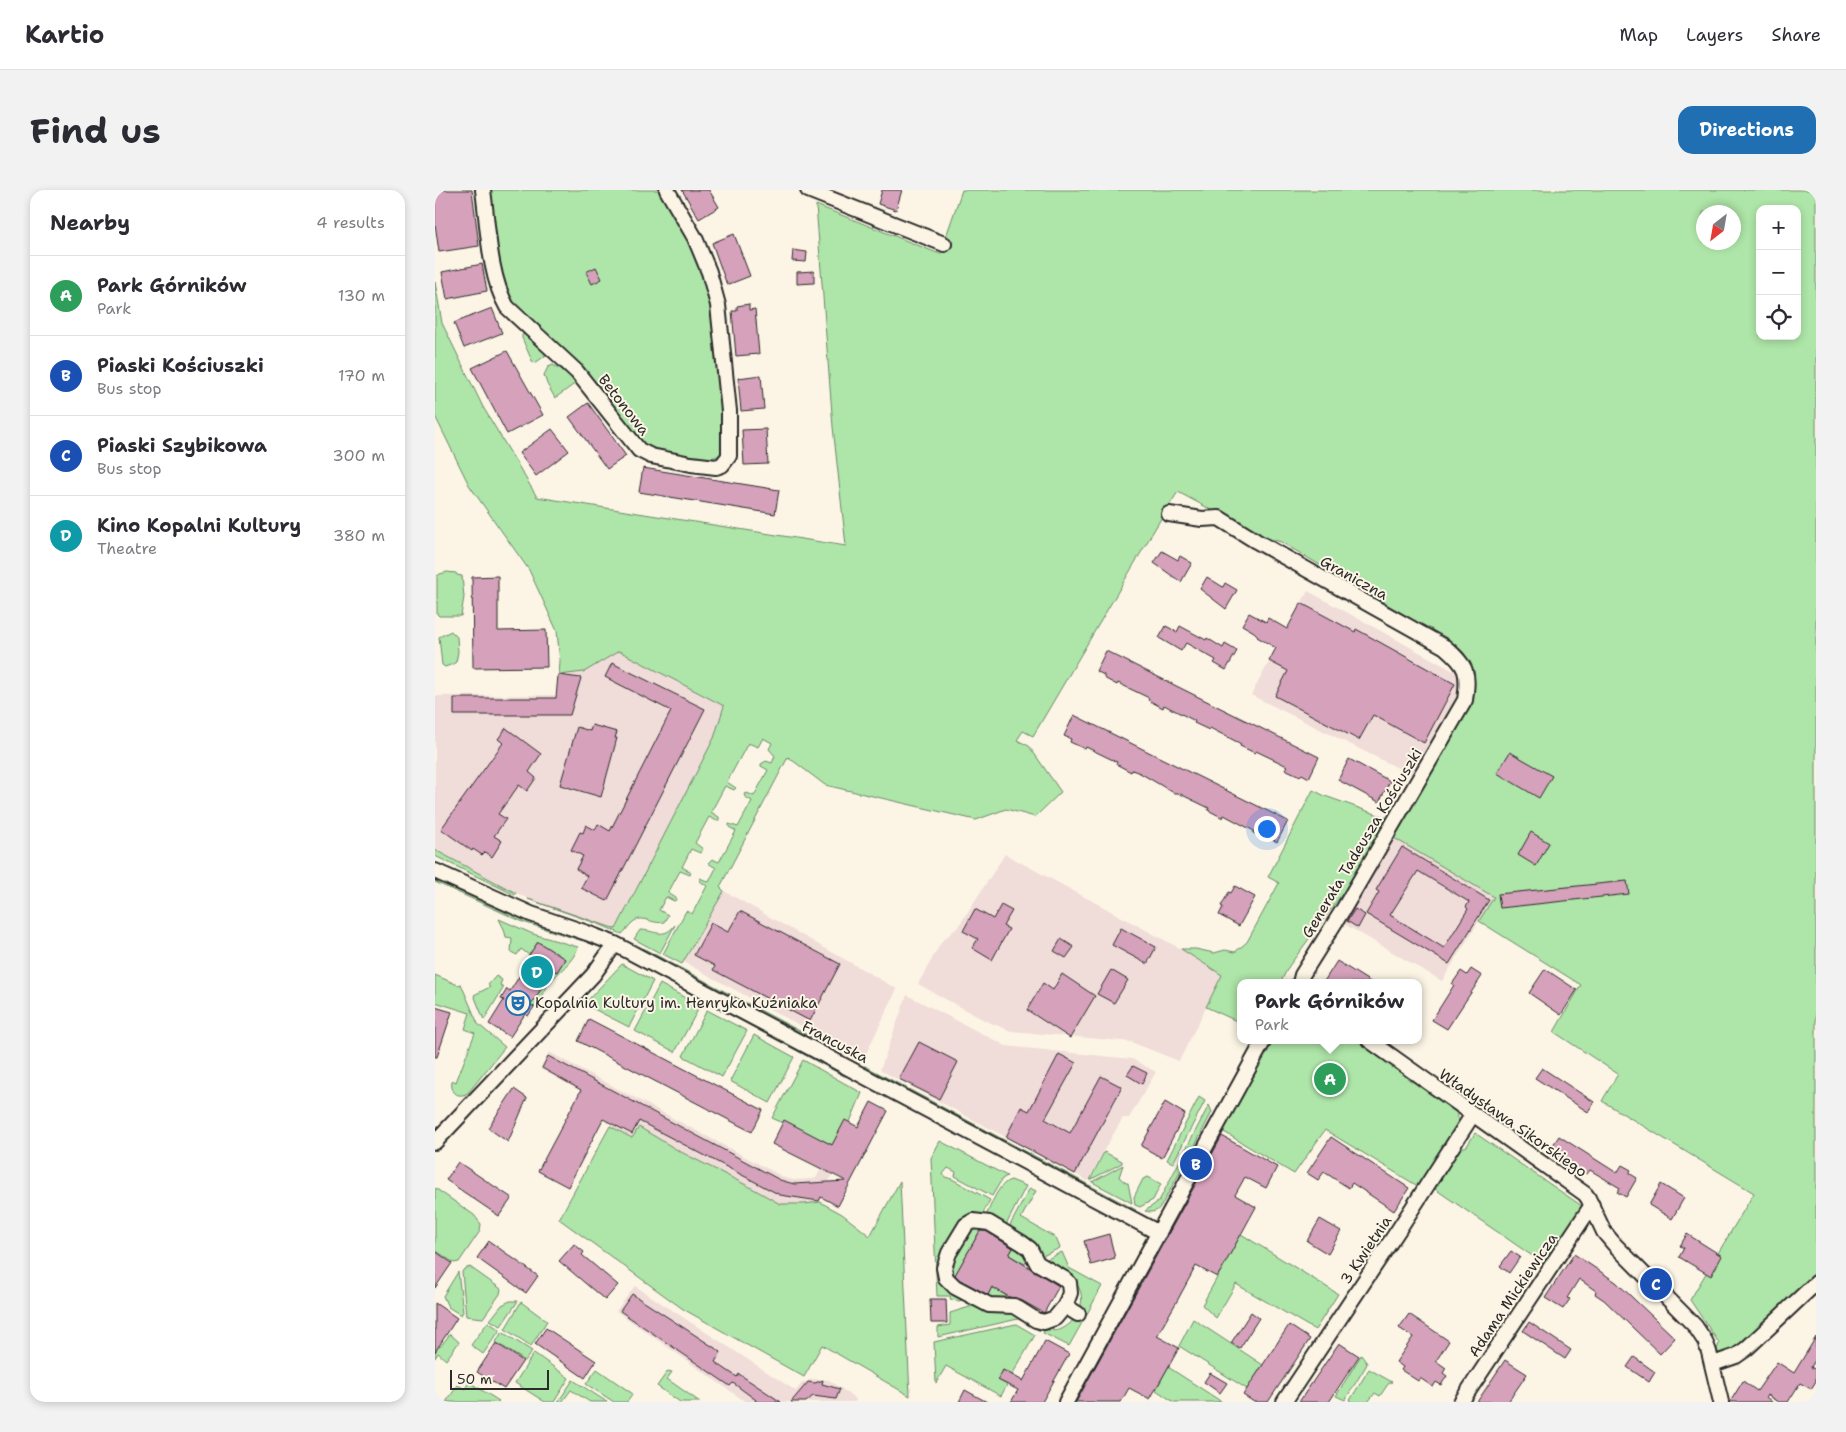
<!DOCTYPE html>
<html lang="en">
<head>
<meta charset="utf-8">
<style>
  body { margin:0; font-family:"Shantell Sans",sans-serif; background:#f2f2f3; color:#2b2b33 }
  .controls { position:absolute; right:15px; top:15px; display:grid; overflow:hidden; border-radius:10px; box-shadow:0 2px 8px #0003 }
  .controls button { width:45px; height:45px; display:grid; place-items:center; padding:0; border:0; border-bottom:1px solid #e1e1e2; background:#fff; color:#2b2b33; font:25px sans-serif }
  .compass { position:absolute; left:1261px; top:15px; width:45px; height:45px; border-radius:50%; background:#fff; box-shadow:0 2px 8px #0003; rotate:211deg }
  .scale { position:absolute; left:15px; bottom:12px; width:99px; box-sizing:border-box; padding-left:5px; border:2px solid #2b2b2b; border-top:0; font-size:14px; line-height:18px; white-space:nowrap; color:#2b2b2b; -webkit-text-stroke:4px #fcf5e5; paint-order:stroke }
  .you { position:absolute; left:831px; top:638px; width:18px; height:18px; margin:-12px; border:4px solid #fff; border-radius:50%; background:#1a73e8; box-shadow:0 0 0 8px #1a73e833 }
  .badge { display:grid; place-items:center; width:32px; height:32px; border-radius:50%; background:#1f6fb2; color:#fff; font-size:16px; font-weight:700 }
  .pin { position:absolute; translate:-50% -50%; border:2px solid #fff; box-shadow:0 1px 5px #0006 }
  .popup { position:absolute; left:802px; top:789px; width:185px; height:65px; box-sizing:border-box; display:grid; place-content:center; border-radius:10px; background:#fff; filter:drop-shadow(0 1px 4px #0005); font-size:16px; white-space:nowrap; color:#7c7c81 }
  .popup b { font-size:19px; color:#2b2b33 }
  .popup::after { content:''; position:absolute; left:50%; top:100%; margin-left:-10px; border:10px solid transparent; border-top-color:#fff }
  .list { margin:0; padding:0; list-style:none }
  h2 { display:flex; justify-content:space-between; align-items:center; height:65px; margin:0; padding:0 20px; font-size:21px }
  h2 small { font-size:16px; font-weight:400; color:#7c7c81 }
  .list li { display:grid; grid-template-columns:32px 1fr auto; gap:15px; align-items:center; box-sizing:border-box; height:80px; padding:0 20px; border-top:1px solid #e1e1e2 }
  .list b { display:block; font-size:19px; white-space:nowrap }
  .list p { margin:0; font-size:16px; white-space:nowrap; color:#7c7c81 }
  .list em { font-size:16px; font-style:normal; color:#7c7c81 }
  .icon { flex:none; width:28px; height:28px; fill:none; stroke:currentColor; stroke-width:2; stroke-linecap:round; stroke-linejoin:round }
  .map { position:relative; flex:none; width:1381px; height:1212px; overflow:hidden; border-radius:15px }
  header { display:flex; align-items:center; gap:30px; box-sizing:border-box; height:70px; padding:0 25px; background:#fff; border-bottom:1px solid #e1e1e2 }
  header strong { font-size:24px }
  nav { display:flex; gap:28px; margin-inline-start:auto; font-size:18px }
  .intro { display:flex; align-items:center; justify-content:space-between; box-sizing:border-box; height:120px; padding:0 30px }
  h1 { margin:0; font-size:35px }
  .button { padding:12px 22px; border-radius:15px; background:#1f6fb2; color:#fff; font-size:18px; font-weight:700 }
  main { display:flex; gap:30px; padding:0 30px }
  aside { flex:1; background:#fff; border-radius:15px; box-shadow:0 2px 8px #0003 }
  .map>svg:first-child { display:block }
  .built { fill:#f0dcd8 }
  .green { fill:#aee5a8; stroke:#6c886a; fill-rule:evenodd }
  .building { fill:#d5a1bb; stroke:#2b2b2b; fill-rule:evenodd }
  .lines { fill:none; stroke-linecap:round; stroke-linejoin:round }
  .minor-casing { stroke:#2b2b2b; stroke-width:18 }
  .minor { stroke:#fcf5e5; stroke-width:14 }
  .labels { text-anchor:middle; dominant-baseline:central; stroke-width:4; stroke-linejoin:round; paint-order:stroke }
  .street-label { font-size:15px; fill:#2b2b2b; stroke:#fcf5e5 }
  .poi-label { font-size:15px; fill:#2b2b2b; stroke:#fcf5e5; text-anchor:start }
</style>
</head>
<body>
<header>
<strong>Kartio</strong>
<nav><a>Map</a><a>Layers</a><a>Share</a></nav>
</header>
<div class="intro"><h1>Find us</h1><a class="button">Directions</a></div>
<main>
<aside>
<h2>Nearby<small>4 results</small></h2>
<ul class="list">
<li><span class="badge" style="background:#2e9e5b">A</span><div><b>Park Górników</b><p>Park</p></div><em>130 m</em></li>
<li><span class="badge" style="background:#1a4fb4">B</span><div><b>Piaski Kościuszki</b><p>Bus stop</p></div><em>170 m</em></li>
<li><span class="badge" style="background:#1a4fb4">C</span><div><b>Piaski Szybikowa</b><p>Bus stop</p></div><em>300 m</em></li>
<li><span class="badge" style="background:#0f9aa8">D</span><div><b>Kino Kopalni Kultury</b><p>Theatre</p></div><em>380 m</em></li>
</ul>
</aside>
<div class="map">
<svg width="1381" height="1212" viewBox="0 0 1381 1212">
  <rect width="100%" height="100%" fill="#fcf5e5"/>
  <filter id="ink" filterUnits="userSpaceOnUse"><feTurbulence type="fractalNoise" baseFrequency=".02" numOctaves="2"/><feDisplacementMap in="SourceGraphic" scale="10" xChannelSelector="R" yChannelSelector="G"/><feConvolveMatrix kernelMatrix="1 2 1 2 8 2 1 2 1" color-interpolation-filters="sRGB"/></filter>
  <g filter="url(#ink)">
    <path class="built" d="M873,401L1024,484L1026,499L977,585L816,505Z
      M184,461L289,516L279,548L181,739L93,709L0,660V506L121,505L124,485L149,482Z
      M959,648L1059,707L1007,791L909,734Z
      M570,664L746,759L787,785L744,871L696,852L576,841L549,830L483,794L507,751L523,737Z
      M289,701L462,799L428,870L249,772Z
      M472,805L571,856L697,869L721,882L694,928H688L669,960L653,991L445,880Z
      M114,862L350,988L358,990L378,989L381,988L392,967L402,972L385,1012L369,1014H345L315,997L244,961L204,937L197,948L175,936L183,921L105,879Z
      M200,1096L361,1201L367,1193L378,1189L394,1190L421,1209L420,1212H311L181,1121Z"/>
    <path class="green" d="M53,0H223C243,30 262,60 273,94C283,125 282,161 285,193C287,212 291,234 289,254C288,257 287,262 285,264C276,275 219,262 208,255L117,151L99,132L80,116L71,102L61,59Z
      M527,0H1381V1093L1325,1148L1278,1174L1284,1153L1255,1110L1319,1003L1167,911L1183,884L1119,842L1146,795L1044,731L1059,707L959,648L1035,517C1037,510 1040,500 1039,493C1035,471 1014,453 997,441L846,352L825,346L743,302L731,320L598,546L588,541L582,550L594,556L626,602L600,627L571,619L541,630L390,595L353,567L285,697L289,701L247,774L228,764L251,721L257,724L272,696L265,691V688L274,692L281,678L273,673L277,669L284,672L301,641L294,637V634L303,637L317,611L310,607L309,604L312,603L319,606L333,580L326,576V574L331,571L337,573L340,566L334,559L337,553L328,548L323,557L313,553L292,592L301,598L299,600L290,596L276,622L284,627V630L282,631L274,627L260,653L268,659L265,663L256,659L247,677L256,682L255,685L245,681L233,703L241,708V710L239,711L231,707L224,720L233,725L229,732C217,735 208,724 198,732C193,736 191,741 187,744L166,735L93,709L181,739L279,548L289,516L184,461L149,482L124,485L125,472L122,441L94,380L34,295L0,226V92L7,133L48,217L102,307L411,356L398,237L381,15L505,64ZM1325,19H1362V146H1325ZM1268,22H1298V52H1268Z
      M90,144L110,160V166L100,173L97,171L87,148V145Z
      M118,175L132,182L141,193L120,208L112,194L109,185L113,177Z
      M12,382L21,383L22,385L27,386L29,407L26,426H4L2,424V386L5,384Z
      M16,441L22,447L23,462L21,472L18,474L10,477L7,475L4,447Z
      M878,600L890,606L952,628L916,692L854,776L845,793H806V833L771,817L787,785L746,759H761L779,763L790,760L800,762L812,752L844,693L833,687Z
      M0,660L81,703L80,705L0,666Z
      M0,689L81,725L149,749L148,751L88,732L0,692Z
      M64,729L98,744L143,757C138,773 124,780 114,794C107,803 109,810 99,817L96,815L118,780L122,782L130,769L103,752L94,765L86,759L82,765L76,762L77,748L71,747L69,739Z
      M240,735L225,763L199,749L205,740C220,740 228,750 240,735Z
      M200,754L376,847H370L203,758Z
      M191,767L415,886H409L189,768Z
      M187,774L218,791L194,837L149,814Z
      M0,785L23,795L26,794L43,834L70,857L33,903C22,909 15,902 17,890L21,892L40,843L30,839L35,823L0,812Z
      M61,786L67,790L65,795L69,797L49,830L39,805L55,797L53,795Z
      M225,794L265,816L240,862L200,841Z
      M272,820L312,841L287,887L248,866Z
      M319,845L359,867L335,913L295,891Z
      M835,850H922L1018,917L1023,927V934L986,998L890,940L859,984L784,939Z
      M368,870L427,903L407,951L398,955L337,928Z
      M429,876H430L701,1020L698,1021L428,878Z
      M764,907L770,911L738,973L732,970Z
      M774,915L777,922L755,965L751,964L746,973L749,975L726,1016C722,1022 717,1023 710,1021L724,1011Z
      M175,936L197,948L204,937L244,961L315,997L345,1014H369L385,1012L407,1024L435,1046L465,991L475,1206L387,1155L369,1187L248,1119L124,1029Z
      M1040,943L1147,1016V1020L1109,1074L1000,999L1025,959L1032,956Z
      M505,951L572,986L567,989L557,1006L520,986L521,982L513,978L508,984L510,987L517,989L555,1010L546,1027L507,1070L530,1109L524,1111L516,1110L515,1106H502L496,968Z
      M669,962L687,971V973L655,990Z
      M688,975L684,987L691,993H693L697,1013L657,992Z
      M713,987L726,994L718,1010L705,1017L700,1015L699,1007L708,989Z
      M576,990L591,996L570,1037L550,1028C556,1016 563,993 576,990Z
      M0,998L39,1025L46,1034L45,1041L24,1072L19,1073L0,1060Z
      M595,998L601,1001L586,1028L621,1048L625,1058L605,1067L573,1039Z
      M545,1035L591,1063L592,1069L590,1074L574,1065L579,1057L546,1039L519,1087L552,1106L557,1097L572,1106L568,1112L563,1113L517,1091L514,1074L535,1039Z
      M806,1044L903,1104L880,1140L801,1094L781,1128L767,1115Z
      M627,1062L634,1078L667,1096L652,1124L645,1120C653,1091 629,1084 608,1071Z
      M35,1077L66,1099L65,1104L48,1128L31,1126L27,1082L29,1079Z
      M23,1082L28,1122L26,1125L13,1117L8,1106Z
      M75,1111H83L66,1136L55,1130L67,1115Z
      M86,1112L112,1131L96,1156L70,1139Z
      M541,1115L578,1122L607,1137L605,1141L583,1129L503,1147V1137L515,1135V1123Z
      M641,1127L648,1131L634,1156L608,1143L610,1139C624,1144 632,1137 641,1127Z
      M758,1129L828,1175L812,1199L744,1156Z
      M53,1132L65,1140L48,1164L36,1155Z
      M581,1134L600,1145L577,1185L568,1180L563,1190L572,1195L566,1206L511,1176L501,1193L499,1152Z
      M67,1142L97,1161L90,1171L61,1152Z
      M15,1144L24,1152L11,1170L3,1163L0,1168V1154L5,1157Z
      M99,1163L134,1188L119,1212H110L80,1193Z
      M926,1165L932,1173L931,1176L910,1210L901,1206Z
      M733,1177L787,1212H739L721,1200Z
      M162,1179L198,1204L192,1212H179L151,1194Z
      M934,1179L957,1192L953,1194L945,1206L940,1203L933,1212H914Z
      M233,1181L237,1182L232,1189L265,1212H245L222,1196Z
      M138,1190L172,1212H155L136,1200L127,1212H123Z
      M34,1192L64,1211L63,1212H11L23,1195L30,1199Z"/>
    <path class="building" d="M0,0H37L44,56L4,62L0,34Z
      M247,0H274L284,17L264,29Z
      M447,0H467L461,20L443,14Z
      M299,44L315,86L292,95L277,53Z
      M358,60L372,62L371,72L357,71Z
      M47,74L52,101L12,109L7,82Z
      M161,77L167,89L157,94L151,82Z
      M379,81V93L362,94V82Z
      M314,114V120L320,119L324,164L301,166L297,121H302V116Z
      M57,118L67,143L29,158L19,133Z
      M72,161L108,225L72,244L37,178Z
      M326,185L329,219L306,221L303,188Z
      M153,213L191,266L172,279L134,227Z
      M117,239L134,261L101,286L84,263Z
      M331,239L333,274L309,275L307,240Z
      M208,278L344,300L340,324L204,302Z
      M727,361L743,370L745,366L757,373L746,392L719,373Z
      M63,386V441L111,440L112,477L38,478L37,387Z
      M772,387L788,397L790,393L802,400L791,419L765,399Z
      M866,413L920,442L921,439L1020,494L989,553L938,525L924,550L840,506L853,481L834,471L841,458L822,447L823,446L819,442L807,435L814,423L831,432L833,428L852,439Z
      M731,436L742,442L745,436L771,450L772,448L788,458L790,454L802,461L791,480L779,473L781,470L751,453L746,461L724,448Z
      M671,461L884,567L874,588L867,584L865,586L850,579L852,576L844,572L821,561L820,563L805,556L806,554L775,538L774,540L759,533L760,531L729,515L728,518L713,510L714,508L683,493L682,495L669,488V485L661,481Z
      M177,473L270,519L172,711L146,698L152,686L141,679L148,666L136,660L145,642L148,643L151,635L160,640L163,634L175,641L236,521L170,487Z
      M123,485L146,488L135,525H19V508H121Z
      M639,525L853,631L842,652L835,648L834,650L818,643L819,641L789,625L788,628L773,620L774,618L743,603H739L705,583L697,580L696,582L681,574L682,572L651,557L650,559L635,552L636,549L629,546Z
      M157,535L182,542L180,548H182L166,607L125,595L142,537L155,541Z
      M71,538L106,564L94,582L101,588L92,601L84,595L63,624L71,629L59,646L67,651L57,667L50,662L47,665L38,659L37,661L6,639L68,553L63,549Z
      M1075,562L1117,586L1104,608L1062,583Z
      M914,569L955,591L944,612L903,590Z
      M1096,642L1114,653L1101,676L1083,665Z
      M967,657L1054,710L1014,774L931,724L944,702L941,700ZM983,681L1034,712L1031,717L1033,719L1009,758L955,725Z
      M1192,691L1194,704L1065,718L1063,704Z
      M800,696L820,707L804,736L784,725L788,717L786,716L794,702L796,703Z
      M566,715L577,721L568,736L574,739L557,770L537,758L543,749L528,741L540,719L558,729Z
      M920,719L930,725L923,738L912,731Z
      M305,721L405,774L375,831L278,780L280,776L259,765L276,733L293,742Z
      M686,738L721,757L712,774L677,755Z
      M626,749L639,757L631,768L619,761Z
      M103,752L130,769L122,782L118,780L96,815L99,817L93,826L90,824L75,847L54,834L69,810L66,809L72,799L75,801L97,766L94,765Z
      M902,771L937,793H888Z
      M1036,779L1047,786L1012,839L997,830L1019,795L1017,794L1026,781L1032,785Z
      M1110,779L1142,800L1126,825L1094,803Z
      M676,780L693,790L679,813L662,804Z
      M627,784L660,806L635,848L592,820L608,793L618,800Z
      M0,817L17,822L2,867H0Z
      M154,829L328,920L317,942L143,851Z
      M484,852L523,872L504,909L464,889Z
      M624,864L641,873L610,929L635,943L666,886L687,897L640,984L571,947L586,917L594,921Z
      M113,866L345,990L359,994L411,991L337,954L349,930L397,955L410,930L423,937L436,912L453,921L403,1016L386,1007L384,1011L345,1005L204,931L197,944L168,929L133,997L103,981L146,900L107,878Z
      M698,876L712,883L707,894L692,885Z
      M1107,878L1159,912L1153,922L1100,888Z
      M79,899L92,908L73,952L53,938Z
      M730,912L750,924L727,968L706,956Z
      M787,946L842,977L831,998L810,987L800,1005L821,1017L787,1079L782,1087L761,1076L742,1111L722,1146L744,1158L726,1190L715,1209L694,1198L686,1212H641Z
      M1124,946L1182,983L1187,975L1196,980L1194,983L1202,988L1191,1007L1182,1002L1185,998L1155,980L1152,984L1114,961Z
      M896,947L974,998L959,1021L917,993L914,998L889,982L883,990L872,983Z
      M23,972L77,1008L64,1026L11,990Z
      M1226,994L1249,1008L1237,1029L1214,1015Z
      M885,1029L906,1041L893,1064L872,1051Z
      M545,1041H551L578,1058L574,1065L624,1096L609,1123L584,1109L574,1107L557,1097L553,1105L525,1090L520,1085Z
      M674,1044L680,1068L656,1075L649,1051Z
      M1252,1044L1287,1066L1276,1086L1244,1067L1249,1058L1245,1056Z
      M54,1051L103,1086L91,1103L42,1068Z
      M139,1054L149,1062L147,1065L183,1095L170,1110L124,1071Z
      M0,1061L17,1073L0,1098Z
      M1076,1061L1085,1067L1074,1083L1065,1076Z
      M1139,1064L1181,1092L1240,1148L1225,1164L1169,1110L1160,1104L1161,1101L1144,1089L1132,1108L1135,1109L1128,1119L1110,1108Z
      M197,1104L286,1162L280,1172L302,1187L304,1184L346,1212H320L321,1210L298,1193L295,1196L185,1121Z
      M495,1109H511L512,1133H496Z
      M0,1113L22,1128L0,1162Z
      M816,1122L824,1128L805,1158L796,1153Z
      M974,1124L1014,1151L1001,1171L1011,1178L1008,1183L1012,1186L1006,1195L1001,1192L998,1197L985,1188L983,1191L966,1180L968,1177L961,1172L978,1147L964,1138Z
      M1094,1132L1136,1160L1130,1169L1088,1141Z
      M854,1135L875,1149L833,1212H819L808,1205Z
      M111,1138L161,1171L150,1188L100,1154Z
      M1381,1147V1169L1376,1177L1381,1180V1191L1376,1199L1365,1193L1353,1212H1343L1332,1205L1331,1207L1337,1212H1295L1308,1191L1322,1201L1342,1172L1359,1183Z
      M610,1151L634,1164L607,1212H576L583,1200L563,1190L568,1180L588,1191Z
      M61,1153L88,1171L69,1199L42,1182Z
      M904,1153L924,1166L894,1212H864Z
      M1199,1167L1220,1182L1214,1192L1192,1177Z
      M1070,1170L1092,1184L1073,1212H1042Z
      M775,1183L792,1193L785,1203L769,1192Z
      M388,1190L387,1194L405,1199L401,1209L378,1206L371,1212H356L373,1192L380,1193Z
      M530,1200L552,1212H524Z"/>
    <g class="lines">
      <defs>
        <path id="minor" d="M48,0C53,36 54,86 72,117L142,182L204,260L216,266L256,274L281,277L287,275L294,266V221L283,115L274,82L260,48L232,0
          M373,0L509,54
          M734,324L767,329L784,328L821,351L1010,457C1032,476 1034,482 1030,510L909,718L867,785L865,793
          M0,681L96,724L152,743L180,754L724,1043
          M934,850L1150,1004L1153,1008L1169,1042L1179,1054L1260,1136L1270,1151L1274,1162L1286,1212
          M0,952L158,785L180,754
          M630,1116L635,1103L634,1093L628,1088L602,1073L595,1059L587,1053L554,1033L538,1031L531,1035L514,1063L509,1078L511,1088L520,1097L554,1115L579,1116L601,1130L609,1132L620,1128L630,1116L643,1124
          M1278,1174L1301,1166L1311,1159L1381,1093
          M631,1212L829,850
          M849,1212L964,1039L1038,924
          M1026,1212L1157,1015"/>
      </defs>
      <use href="#minor" class="minor-casing"/>
      <use href="#minor" class="minor"/>
    </g>
  </g>
  <defs>
    <symbol id="theatre-ring" viewBox="-11 -11 22 22"><circle r="9.5" fill="#fcf5e5" stroke="#1f6fb2" stroke-width="1.5"/><path d="M-5-5.5Q0-4 5-5.5V0Q5 5 0 6Q-5 5-5 0ZM-3.3-2.5H-1v1.5H-3.3ZM1-2.5H3.3v1.5H1ZM-2.8 1Q0 5.5 2.8 1Z" fill="#1f6fb2"/></symbol>
  </defs>
  <g fill-rule="evenodd">
    <use href="#theatre-ring" x="69" y="799" width="28" height="28"/>
  </g>
  <g class="labels">
    <g class="street-label">
      <text transform="translate(189 215) rotate(52)">Betonowa</text>
      <text transform="translate(919 388) rotate(29)">Graniczna</text>
      <text transform="translate(927 653) rotate(-59)">Generała Tadeusza Kościuszki</text>
      <text transform="translate(400 852) rotate(28)">Francuska</text>
      <text transform="translate(1078 933) rotate(35)">Władysława Sikorskiego</text>
      <text transform="translate(931 1060) rotate(-56)">3 Kwietnia</text>
      <text transform="translate(1078 1105) rotate(-56)">Adama Mickiewicza</text>
    </g>
    <g class="poi-label">
      <text x="100" y="813">Kopalnia Kultury im. Henryka Kuźniaka</text>
    </g>
  </g>
</svg>
<div class="controls">
<button>+</button>
<button>−</button>
<button><svg class="icon" aria-label="locate" viewBox="0 0 24 24"><circle cx="12" cy="12" r="6"/><path d="M12 2v4M12 18v4M2 12h4M18 12h4"/></svg></button>
</div>
<svg class="compass" viewBox="-18 -18 36 36"><path d="M0-13l5 13h-10z" fill="#e53935"/><path d="M0 13l5-13h-10z" fill="#7c7c81"/></svg>
<div class="scale">50 m</div>
<div class="you"></div>
<div class="pin badge" style="left:895px;top:889px;background:#2e9e5b">A</div>
<div class="popup"><b>Park Górników</b>Park</div>
<div class="pin badge" style="left:761px;top:974px;background:#1a4fb4">B</div>
<div class="pin badge" style="left:1221px;top:1094px;background:#1a4fb4">C</div>
<div class="pin badge" style="left:102px;top:782px;background:#0f9aa8">D</div>
</div>
</main>
</body>
</html>
